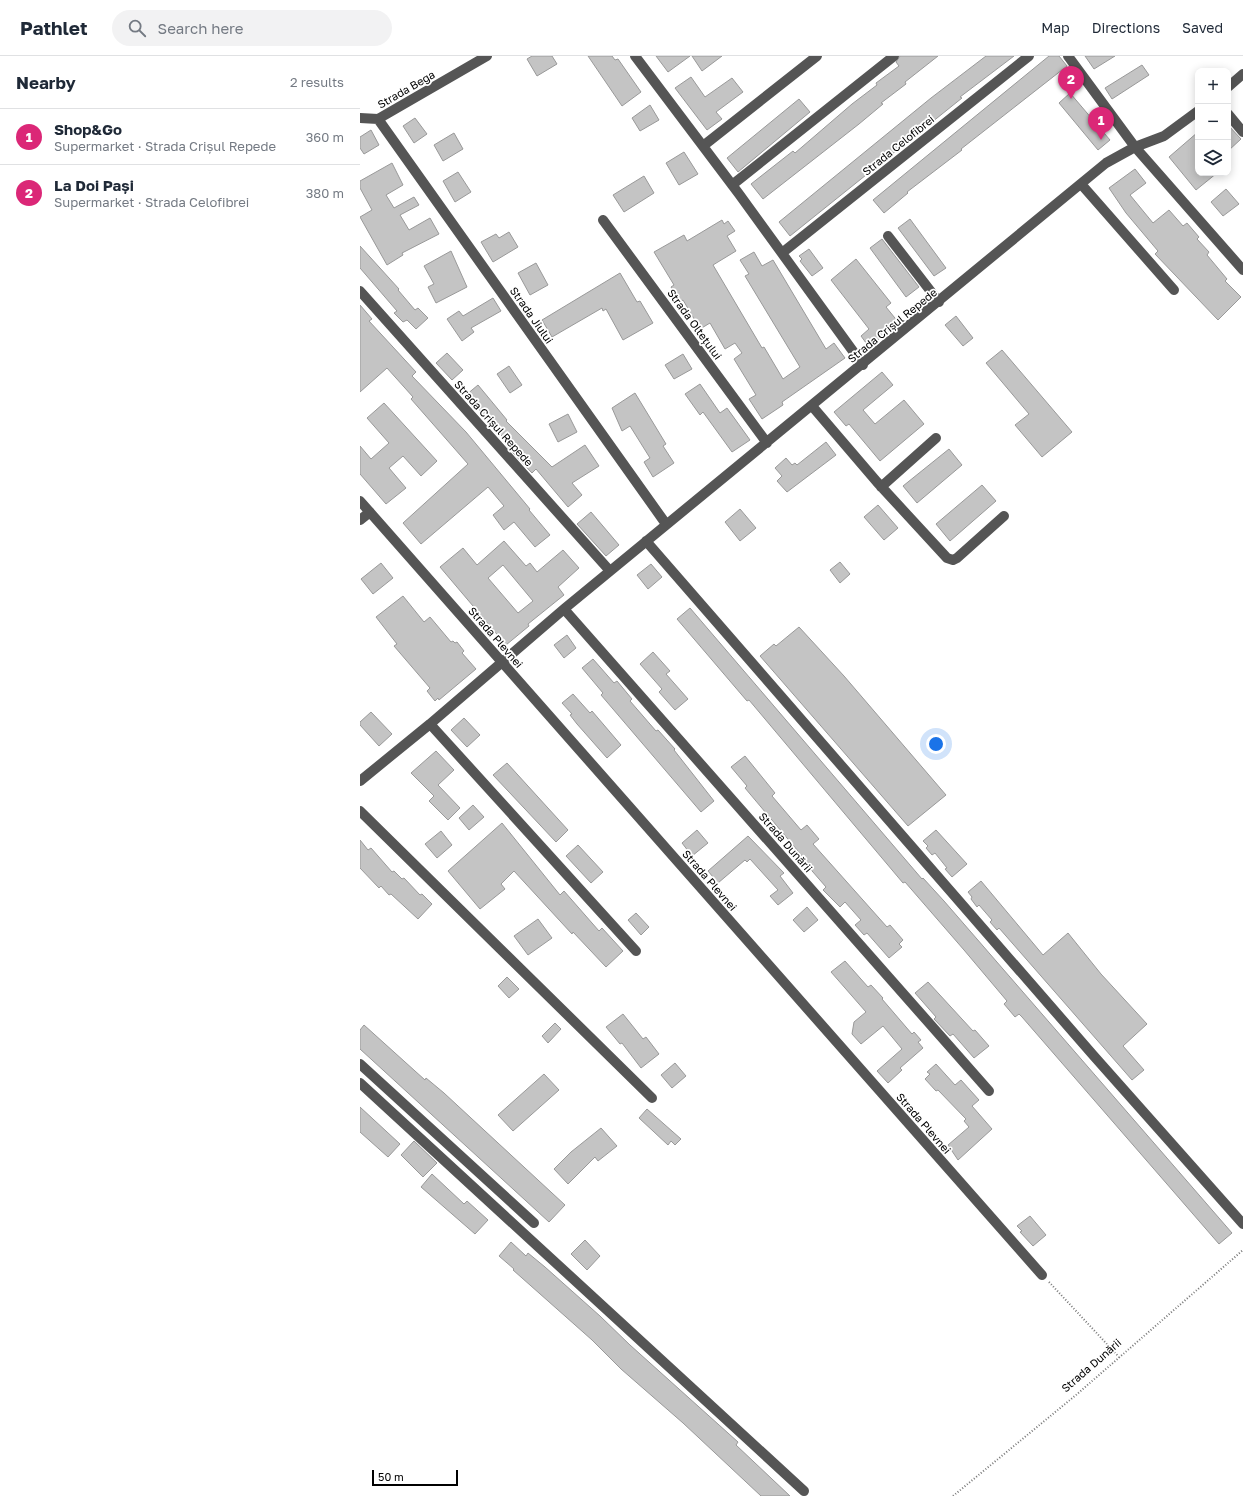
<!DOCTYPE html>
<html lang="en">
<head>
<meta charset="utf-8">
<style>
  body { margin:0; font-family:"Golos Text",sans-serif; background:#f2f2f3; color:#1f2937 }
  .controls { position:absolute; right:12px; top:12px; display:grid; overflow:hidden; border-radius:8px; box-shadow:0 2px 10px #0003 }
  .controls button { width:36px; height:36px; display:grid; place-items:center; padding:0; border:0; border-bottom:1px solid #e0e1e3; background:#fff; color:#1f2937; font:20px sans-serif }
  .scale { position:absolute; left:12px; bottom:10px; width:86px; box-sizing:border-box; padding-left:4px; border:2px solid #000; border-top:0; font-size:11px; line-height:14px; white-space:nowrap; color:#000; -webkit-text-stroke:3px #fff; paint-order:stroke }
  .you { position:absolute; left:576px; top:688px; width:14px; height:14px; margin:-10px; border:3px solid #fff; border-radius:50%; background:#1a73e8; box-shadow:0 0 0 6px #1a73e833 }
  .badge { display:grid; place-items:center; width:26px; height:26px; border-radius:50%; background:#db2777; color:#fff; font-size:13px; font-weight:700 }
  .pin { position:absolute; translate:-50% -33px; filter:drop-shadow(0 1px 2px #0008) }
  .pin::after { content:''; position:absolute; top:21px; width:14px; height:12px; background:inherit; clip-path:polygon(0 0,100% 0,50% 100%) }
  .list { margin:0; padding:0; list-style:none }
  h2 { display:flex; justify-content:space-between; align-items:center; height:52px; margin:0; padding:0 16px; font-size:17px }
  h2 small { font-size:13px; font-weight:400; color:#747a83 }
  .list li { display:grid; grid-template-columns:26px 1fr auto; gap:12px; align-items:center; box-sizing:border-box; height:56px; padding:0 16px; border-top:1px solid #e0e1e3 }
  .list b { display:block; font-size:15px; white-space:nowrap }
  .list p { margin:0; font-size:13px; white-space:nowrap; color:#747a83 }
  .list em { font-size:13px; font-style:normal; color:#747a83 }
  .icon { flex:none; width:22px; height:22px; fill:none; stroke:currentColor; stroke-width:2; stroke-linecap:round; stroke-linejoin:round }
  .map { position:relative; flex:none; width:883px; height:1440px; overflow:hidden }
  header { display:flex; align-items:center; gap:24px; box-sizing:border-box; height:56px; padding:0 20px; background:#fff; border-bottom:1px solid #e0e1e3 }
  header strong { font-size:19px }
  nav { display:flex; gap:22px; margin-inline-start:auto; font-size:14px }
  .search { width:280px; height:36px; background:#f2f2f3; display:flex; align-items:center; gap:10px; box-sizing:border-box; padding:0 14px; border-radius:22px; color:#747a83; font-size:15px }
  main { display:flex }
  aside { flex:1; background:#fff }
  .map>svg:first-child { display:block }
  .building { fill:#c4c4c4; stroke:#999; fill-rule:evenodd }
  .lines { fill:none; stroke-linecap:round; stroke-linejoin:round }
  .path { stroke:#777; stroke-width:2; stroke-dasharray:1 2; stroke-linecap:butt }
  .minor { stroke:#555; stroke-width:10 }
  .labels { text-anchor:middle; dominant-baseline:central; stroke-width:3.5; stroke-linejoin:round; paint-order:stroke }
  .street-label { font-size:11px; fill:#000; stroke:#fff }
</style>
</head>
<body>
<header>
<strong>Pathlet</strong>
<div class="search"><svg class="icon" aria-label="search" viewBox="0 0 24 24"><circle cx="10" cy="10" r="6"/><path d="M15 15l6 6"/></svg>Search here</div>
<nav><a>Map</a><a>Directions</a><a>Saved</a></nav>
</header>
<main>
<aside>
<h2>Nearby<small>2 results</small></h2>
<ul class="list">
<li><span class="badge">1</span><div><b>Shop&amp;Go</b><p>Supermarket · Strada Crișul Repede</p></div><em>360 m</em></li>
<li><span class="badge">2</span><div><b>La Doi Pași</b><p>Supermarket · Strada Celofibrei</p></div><em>380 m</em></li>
</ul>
</aside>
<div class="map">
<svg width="883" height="1440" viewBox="0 0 883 1440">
  <rect width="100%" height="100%" fill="#fff"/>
  <path class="building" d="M172,0H192L197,8L177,20L167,3Z
    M228,0H252L255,4L258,3L281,36L262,50Z
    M296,0H330L308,16Z
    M332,0H362L342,15Z
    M540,0H578L545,26L546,28L521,47L523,48L499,68L403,143L391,128L433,95L435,97L492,48L517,29L516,27L539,10L536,6Z
    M626,0H654L600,41L602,42L430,180L419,166L571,42Z
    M689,0H699L707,10L601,93L602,94L547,136L548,137L524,157L513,144Z
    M725,0H755L734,13Z
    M782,9L789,19L752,43L745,32Z
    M331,21L345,41L372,22L383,36L356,56L362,63L347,74L315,32Z
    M710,37L750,84L738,94L699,47Z
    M439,43L450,56L378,116L367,102Z
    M290,49L299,64L280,75L272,62Z
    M55,62L67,78L54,87L43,70Z
    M868,69L881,83L868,95Z
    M11,74L19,89L4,98L0,92V81Z
    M838,76V117H857L836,134L809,101Z
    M94,77L103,93L83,105L74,89Z
    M324,96L338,118L319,129L306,107Z
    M32,107L43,129L26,139L34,152L54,141L59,149L40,159L49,174L70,162L79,178L42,197L43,199L27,209L0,161L12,154L0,132V125Z
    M775,113L786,127L770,139L793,167L809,154L823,170L827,167L839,181L837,183L849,196L847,199L867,223L865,225L881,241L858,264L795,198L798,195L766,157L749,132Z
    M98,116L111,136L95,146L83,125Z
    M284,120L294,137L264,156L253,139Z
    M866,133L879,148L863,160L851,146Z
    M550,163L586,212L574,220L538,172Z
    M362,164L364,168L368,165L375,175L367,180L376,195L353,209L402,292L404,291L423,323L440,311L385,220L389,218L380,204L394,196L402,210L413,204L466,293L474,287L485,302L422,346L423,349L402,363L389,343L396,339L374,303L382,297L375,287L365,293L350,267L340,273L323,244L320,246L311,231L314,229L294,196L324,179L327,185Z
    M149,176L158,191L133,206L121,186L136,178L139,182Z
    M522,183L559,231L546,241L510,192Z
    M0,190L39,233L38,234L55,254L58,252L68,262L56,273L47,264L43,266L34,257L37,255L0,212Z
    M449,193L463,212L452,220L440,205L442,203L439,200Z
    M91,195L107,231L76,247L68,231L74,228L64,210Z
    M496,203L531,247L526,251L539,267L509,291L501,280L509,273L471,224Z
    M176,207L188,229L170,239L158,217Z
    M260,217L277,246L280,245L293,267L263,284L246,253L243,255L242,252L192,281L182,264Z
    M133,242L141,255L111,272L114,276L102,285L87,263L99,255L103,260Z
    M0,249L12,263L9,265L56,316L52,320L106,376L170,453L169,454L190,479L175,491L154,466L144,474L133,459L144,450L128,431L61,488L43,467L108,408L51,343L53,341L27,312L0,336Z
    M596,260L613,282L603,290L585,269Z
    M642,294L712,376L682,401L655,369L669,358L626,307Z
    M87,297L103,314L92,324L76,307Z
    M323,298L332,313L314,323L305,309Z
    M149,310L162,329L150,337L137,318Z
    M522,316L533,329L503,354L515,368L544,344L564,368L520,405L489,368L486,370L474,356Z
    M340,328L360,357L367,352L390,384L372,396L343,356L340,359L325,338Z
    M118,329L147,364L146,365L192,411L225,389L239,410L212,427L222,439L208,451L176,413L172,417L154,398L146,389L148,387L106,339Z
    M275,337L306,388L303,390L314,407L293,421L284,406L290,402L270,370L262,375L252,352Z
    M24,347L77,405L61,420L43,400L29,412L46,432L26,448L0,418V390L11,403L29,387L7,362Z
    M208,358L217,376L198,386L189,368Z
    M466,386L476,399L427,436L417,425L422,420L415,412L426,402L432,409L435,407L437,409Z
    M589,393L602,409L557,447L543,430Z
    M622,429L636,445L590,485L576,468Z
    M518,449L538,472L524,484L504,461Z
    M380,453L396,472L380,485L365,466Z
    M231,456L259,489L246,500L217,468Z
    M144,485L166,510L170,507L177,516L203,494L219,512L198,531L204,539L168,568L169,570L146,589L80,511L103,492L117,509ZM143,509L173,545L158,557L128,522Z
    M480,506L490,518L480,527L470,514Z
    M21,507L33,522L13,538L1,523Z
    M291,508L302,521L288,533L277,519Z
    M43,540L64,566L70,561L91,586L93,585L95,587L97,586L104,595L102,597L116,613L79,644L78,642L75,645L67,635L70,632L34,590L37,588L16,561Z
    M330,552L562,823L563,822L584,845L872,1177L859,1188L662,961L659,958L655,961L644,948L647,945L604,894L545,826L543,827L389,644L387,645L317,563Z
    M439,571L484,620L586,739L548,770L400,600L414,588L416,590Z
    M207,579L216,592L204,602L194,589Z
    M293,596L310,615L306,618L328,643L315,654L299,636L302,633L280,608Z
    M233,603L254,627L257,625L272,643L270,645L296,675L298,674L315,693L314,694L354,745L341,756L241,639L243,637L222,612Z
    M213,638L230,657L232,655L261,689L247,702L217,668L210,659L212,658L202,647Z
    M11,656L32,678L19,690L0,669V666Z
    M104,662L120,679L107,691L91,674Z
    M76,695L94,714L78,729L100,752L88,764L69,745L74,740L51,717Z
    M385,700L415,737L412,740L441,774L447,769L459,783L453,788L527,871L530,869L543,884L539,888L542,891L529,902L507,877L504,879L495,869L501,864L485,846L480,851L463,834L466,831L446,808L448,807L385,732L387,730L371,711Z
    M147,707L208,774L196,786L133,719Z
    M113,749L124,761L109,774L99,762Z
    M142,767L200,839L204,835L239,875L242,872L263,895L246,911L213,876L212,878L154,815L141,828L145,833L120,853L88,815Z
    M337,774L348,787L332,800L322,787Z
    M576,774L607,808L592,821L585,813L587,812L575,797L572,799L566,792L568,790L563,785Z
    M81,775L92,789L77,802L65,788Z
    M388,780L424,817L420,820L433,837L418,849L410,840L418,834L390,803L387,806L385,804L358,827L348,815Z
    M0,784L8,794L11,792L32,816L34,815L42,823L44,822L60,839L62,838L72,848L58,863L31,838L29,839L21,830L19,832L0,812Z
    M218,789L243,816L231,827L206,800Z
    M621,825L683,899L708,877L741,918L787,968L763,990L784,1014L772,1024L639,872L637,874L630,866L632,864L619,849L617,851L611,843L612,841L608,836Z
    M447,851L458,864L444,876L433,864Z
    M276,857L289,871L281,879L268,864Z
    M178,863L192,882L168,899L154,880Z
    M485,905L508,931L511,929L523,942L522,943L552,978L554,976L561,984L558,986L563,992L540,1012L542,1014L528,1027L517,1015L542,993L523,970L501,988L492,978L494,966L506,956L471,916Z
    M147,921L159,933L149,942L138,930Z
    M568,926L613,975L615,974L629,990L614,1002L593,978L590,980L574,963L576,961L555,937Z
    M263,958L283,983L286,981L299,998L281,1012L262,987L260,988L246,971Z
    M195,967L201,973L188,987L182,980Z
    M4,969L65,1024L66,1022L84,1037L205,1149L189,1166L0,993V974Z
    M315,1007L326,1020L312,1032L301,1019Z
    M576,1008L595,1029L601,1024L619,1044L612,1050L632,1073L598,1104L588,1089L609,1071L604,1065L606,1063L578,1034L576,1035L565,1023L570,1018L567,1016Z
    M184,1018L199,1034L153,1075L138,1059Z
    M0,1051L40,1088L28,1101L0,1076Z
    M287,1053L321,1083L315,1089L311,1085L308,1089L279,1062Z
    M241,1072L257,1090L238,1105L235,1101L208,1128L194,1113L211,1096Z
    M54,1085L77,1107L63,1121L41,1099Z
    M72,1118L104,1148L107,1145L128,1164L115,1178L61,1131Z
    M670,1160L686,1179L673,1190L660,1176L662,1175L657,1170Z
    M225,1184L240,1200L227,1214L211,1198Z
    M151,1186L166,1200L168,1197L185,1211L240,1260L270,1289L378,1386L376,1389L430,1440H401L323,1367L261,1313L232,1284L153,1214L154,1213L139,1200Z"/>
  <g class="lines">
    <path class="path" d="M689,1226L759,1301
      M593,1440L716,1339L883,1194"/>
    <path class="minor" d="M275,0L379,138L503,309
      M708,0L775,91L883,214
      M868,31L883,18
      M868,58L883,76
      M0,62L18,63
      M18,63L306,468
      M18,63L127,0
      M343,90L457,0
      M721,128L814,234
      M372,129L534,0
      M243,164L407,387
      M528,180L579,246
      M422,197L669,0
      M0,235L250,515
      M452,350L517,426L587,502L593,504L597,502L644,460
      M521,431L576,382
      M0,445L682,1219
      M0,464L10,456
      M286,485L733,999L883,1168
      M204,553L629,1035
      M70,668L276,895
      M0,725L70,668L204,553L746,107L775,91L804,80L838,55
      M0,755L292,1042
      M0,1008L174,1167
      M0,1027L444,1435"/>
  </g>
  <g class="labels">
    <g class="street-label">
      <text transform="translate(46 33) rotate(-30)">Strada Bega</text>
      <text transform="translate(538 89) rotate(-39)">Strada Celofibrei</text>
      <text transform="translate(172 259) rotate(55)">Strada Jiului</text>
      <text transform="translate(335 268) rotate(54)">Strada Oltețului</text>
      <text transform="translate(532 269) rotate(-39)">Strada Crișul Repede</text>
      <text transform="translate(134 367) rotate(48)">Strada Crișul Repede</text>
      <text transform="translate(136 581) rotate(49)">Strada Plevnei</text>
      <text transform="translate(426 786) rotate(49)">Strada Dunării</text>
      <text transform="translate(350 824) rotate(49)">Strada Plevnei</text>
      <text transform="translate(564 1067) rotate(49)">Strada Plevnei</text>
      <text transform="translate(731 1309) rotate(-41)">Strada Dunării</text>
    </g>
  </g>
</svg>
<div class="controls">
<button>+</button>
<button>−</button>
<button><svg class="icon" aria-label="layers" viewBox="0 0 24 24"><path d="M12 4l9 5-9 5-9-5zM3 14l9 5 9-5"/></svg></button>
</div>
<div class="scale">50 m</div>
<div class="you"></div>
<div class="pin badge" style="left:741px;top:84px">1</div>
<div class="pin badge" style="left:711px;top:43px">2</div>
</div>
</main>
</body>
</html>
